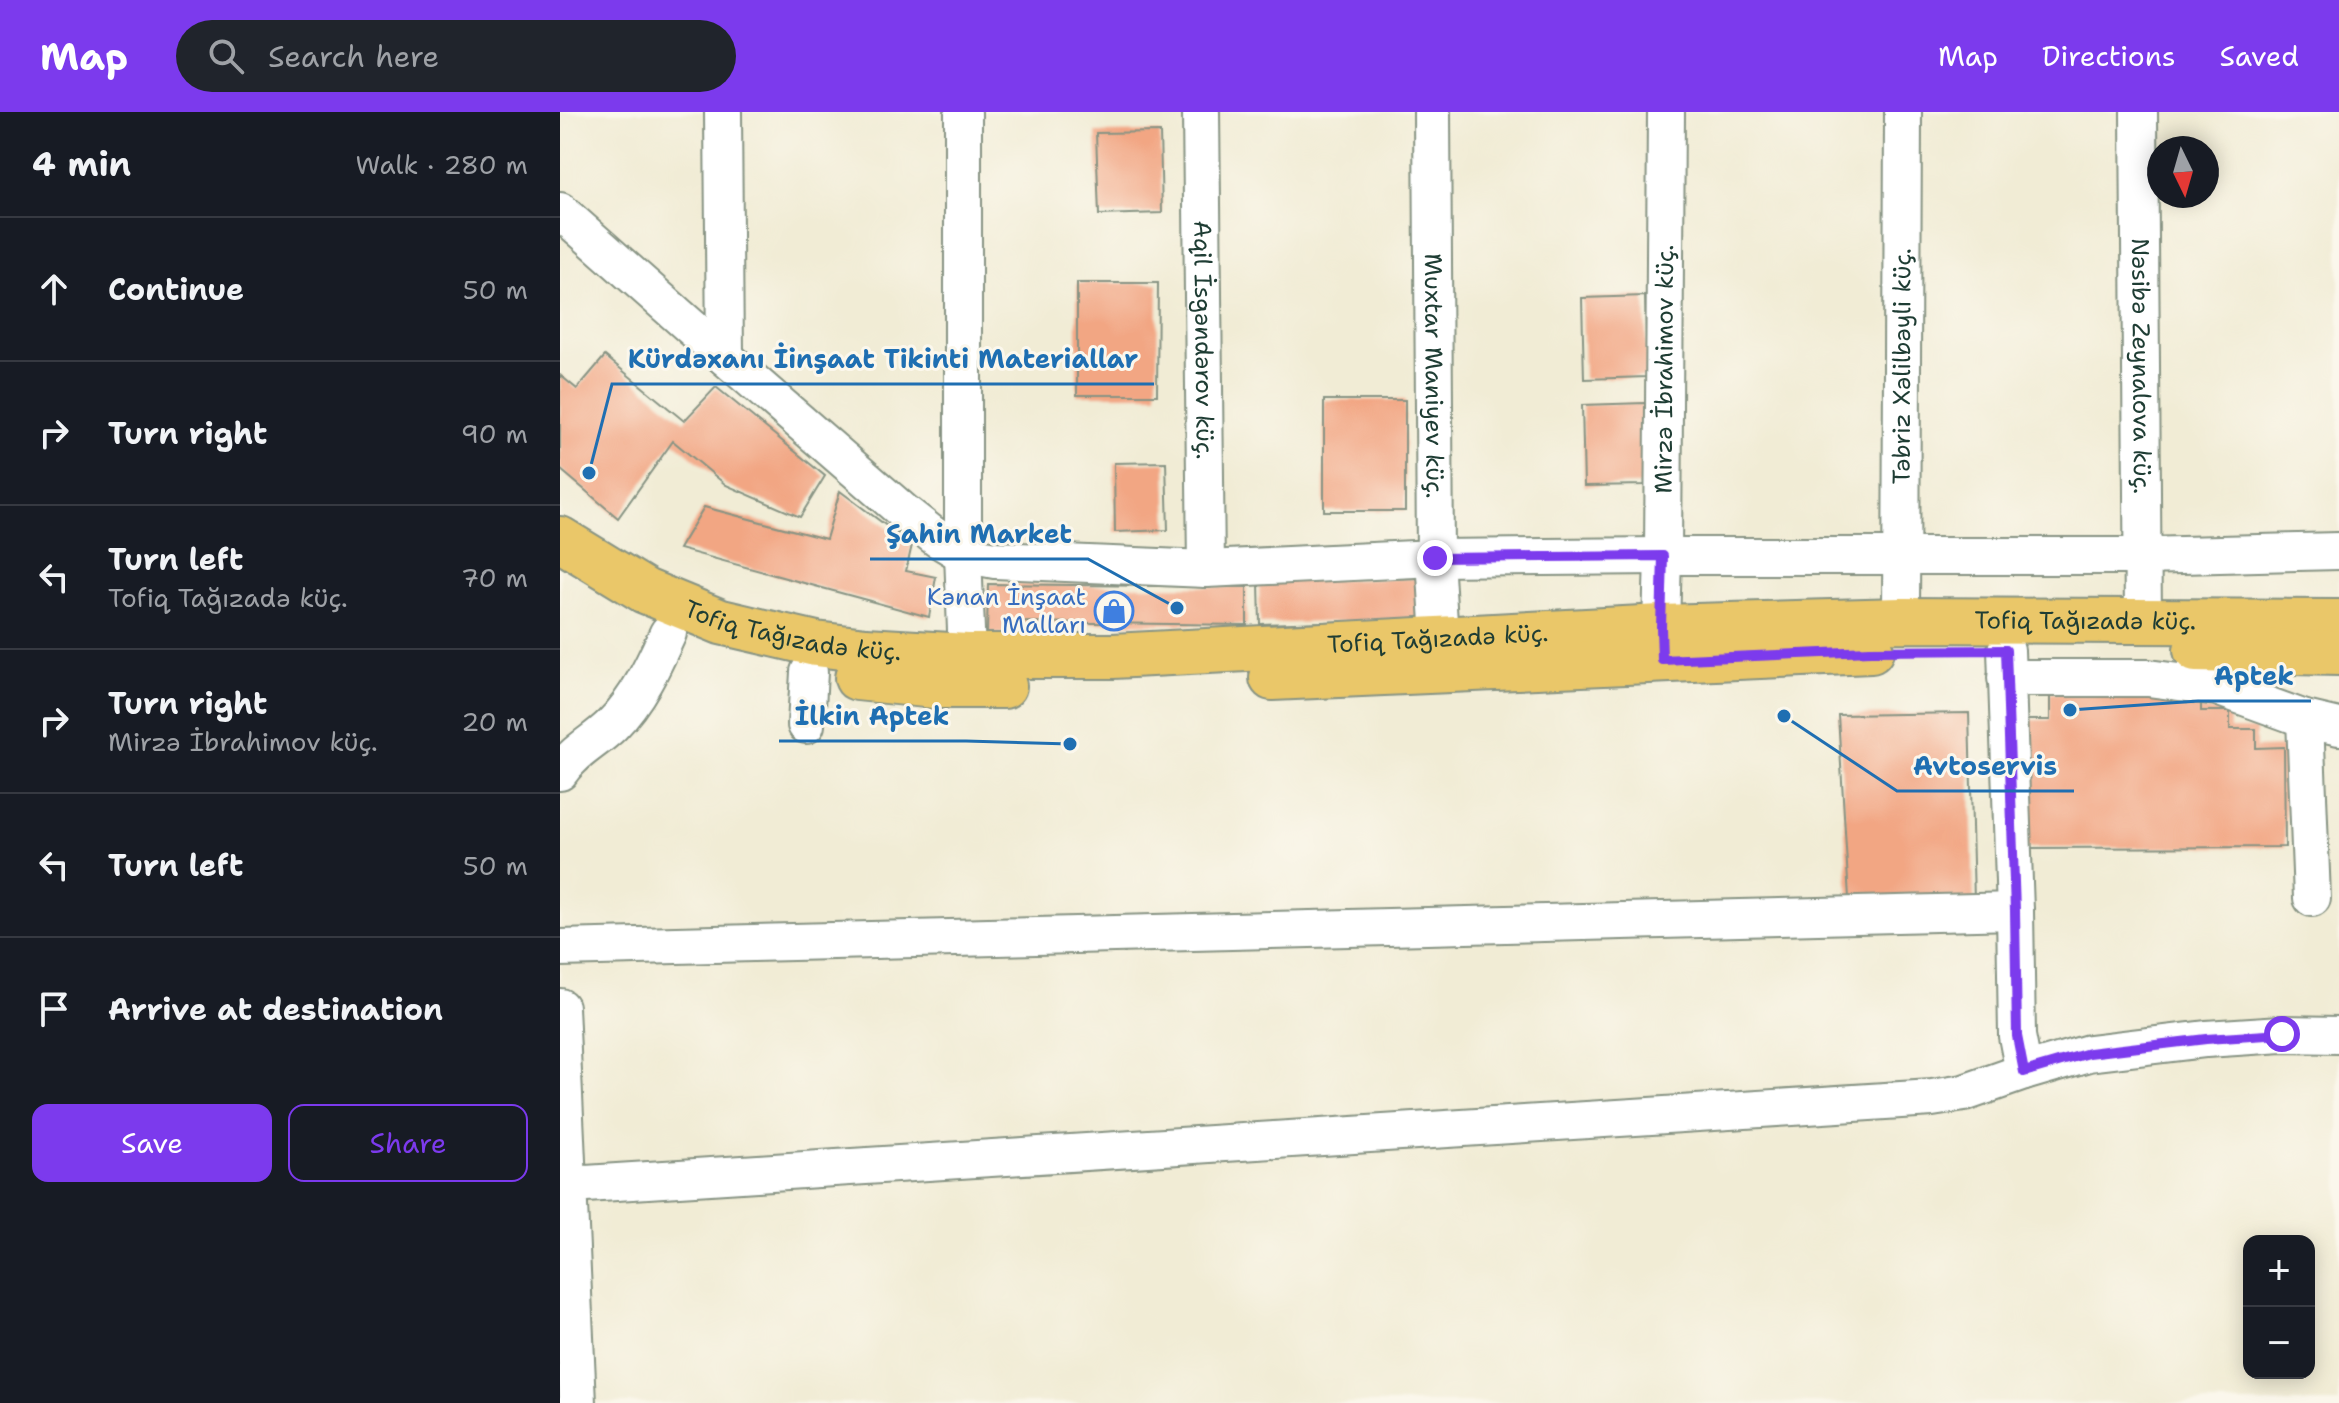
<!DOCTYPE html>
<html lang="en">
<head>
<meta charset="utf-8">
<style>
  body { margin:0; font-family:"Shantell Sans",sans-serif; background:#20242c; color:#f1f3f6 }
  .controls { position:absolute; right:24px; bottom:24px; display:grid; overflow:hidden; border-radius:16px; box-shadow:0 4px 20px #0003 }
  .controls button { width:72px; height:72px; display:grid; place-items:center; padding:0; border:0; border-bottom:2px solid #363941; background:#171b24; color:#f1f3f6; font:40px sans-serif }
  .compass { position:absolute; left:1587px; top:24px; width:72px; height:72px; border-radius:50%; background:#171b24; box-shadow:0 4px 20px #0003; rotate:175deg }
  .stop { position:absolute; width:24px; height:24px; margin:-18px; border:6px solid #7c3aed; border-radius:50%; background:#fff }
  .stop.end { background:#7c3aed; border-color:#fff; box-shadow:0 2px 8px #0008 }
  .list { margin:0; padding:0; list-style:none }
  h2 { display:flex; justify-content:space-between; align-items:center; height:104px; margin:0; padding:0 32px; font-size:34px }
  h2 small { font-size:26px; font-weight:400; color:#9ea1a6 }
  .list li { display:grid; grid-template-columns:52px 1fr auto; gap:24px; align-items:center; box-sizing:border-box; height:144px; padding:0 32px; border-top:2px solid #363941 }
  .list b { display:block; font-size:30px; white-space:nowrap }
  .list p { margin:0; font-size:26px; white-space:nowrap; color:#9ea1a6 }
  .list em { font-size:26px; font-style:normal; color:#9ea1a6 }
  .actions { display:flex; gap:16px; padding:24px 32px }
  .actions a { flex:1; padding:18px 0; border:2px solid #7c3aed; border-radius:16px; text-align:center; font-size:28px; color:#7c3aed }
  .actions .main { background:#7c3aed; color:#fff }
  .icon { flex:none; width:44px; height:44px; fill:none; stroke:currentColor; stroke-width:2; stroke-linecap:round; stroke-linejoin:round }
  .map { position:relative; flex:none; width:1779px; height:1291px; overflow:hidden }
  header { display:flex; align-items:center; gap:48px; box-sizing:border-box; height:112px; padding:0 40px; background:#7c3aed; color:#fff }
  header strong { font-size:38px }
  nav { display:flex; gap:44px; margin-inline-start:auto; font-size:28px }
  .search { width:560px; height:72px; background:#20242c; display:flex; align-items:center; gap:20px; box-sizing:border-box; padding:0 28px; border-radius:44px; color:#9ea1a6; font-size:30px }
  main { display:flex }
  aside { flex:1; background:#171b24 }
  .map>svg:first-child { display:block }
  .building { fill:#f2a683 }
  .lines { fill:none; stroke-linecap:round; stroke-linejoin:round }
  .minor-casing { stroke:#889484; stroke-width:40 }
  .major-casing { stroke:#889484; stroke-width:48 }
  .minor { stroke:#fff; stroke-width:36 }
  .major { stroke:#eac769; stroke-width:44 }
  .route { stroke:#7c3aed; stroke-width:10 }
  .labels { text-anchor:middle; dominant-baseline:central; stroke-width:6; stroke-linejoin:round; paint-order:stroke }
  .street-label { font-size:24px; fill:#1f3d34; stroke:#fbf7ec }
  .shop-label { font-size:24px; fill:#366cbe; stroke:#fbf7ec; text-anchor:end }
  .leader { fill:none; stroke:#1f6fb2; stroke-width:3 }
  .callout-dot { fill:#1f6fb2; stroke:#fbf7ec; stroke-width:3 }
  .callout-label { font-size:26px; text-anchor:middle; font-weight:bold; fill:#1f6fb2; stroke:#fbf7ec; stroke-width:6; stroke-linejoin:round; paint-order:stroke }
</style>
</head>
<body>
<header>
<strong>Map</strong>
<div class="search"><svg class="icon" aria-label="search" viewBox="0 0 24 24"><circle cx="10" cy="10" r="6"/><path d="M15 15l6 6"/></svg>Search here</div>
<nav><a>Map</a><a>Directions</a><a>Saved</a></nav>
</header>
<main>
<aside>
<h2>4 min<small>Walk · 280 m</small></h2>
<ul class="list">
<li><svg class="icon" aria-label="ahead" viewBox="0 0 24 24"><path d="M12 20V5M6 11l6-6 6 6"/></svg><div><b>Continue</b></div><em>50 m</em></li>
<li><svg class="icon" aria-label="right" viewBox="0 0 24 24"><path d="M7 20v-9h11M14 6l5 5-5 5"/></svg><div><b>Turn right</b></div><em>90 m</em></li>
<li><svg class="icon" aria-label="left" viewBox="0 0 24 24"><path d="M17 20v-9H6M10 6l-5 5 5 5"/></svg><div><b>Turn left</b><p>Tofiq Tağızadə küç.</p></div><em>70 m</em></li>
<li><svg class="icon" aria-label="right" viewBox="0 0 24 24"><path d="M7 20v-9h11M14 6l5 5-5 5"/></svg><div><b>Turn right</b><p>Mirzə İbrahimov küç.</p></div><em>20 m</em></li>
<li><svg class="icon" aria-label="left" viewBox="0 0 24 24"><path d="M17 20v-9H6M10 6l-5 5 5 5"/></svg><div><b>Turn left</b></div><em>50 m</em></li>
<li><svg class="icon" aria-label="arrive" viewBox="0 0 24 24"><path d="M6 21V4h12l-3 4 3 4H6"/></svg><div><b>Arrive at destination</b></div></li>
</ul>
<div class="actions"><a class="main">Save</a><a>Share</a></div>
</aside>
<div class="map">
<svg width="1779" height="1291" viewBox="0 0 1779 1291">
  <rect width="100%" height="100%" fill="#fbf7ec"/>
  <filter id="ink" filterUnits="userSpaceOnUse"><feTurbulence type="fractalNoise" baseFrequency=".0125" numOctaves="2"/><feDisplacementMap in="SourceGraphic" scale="16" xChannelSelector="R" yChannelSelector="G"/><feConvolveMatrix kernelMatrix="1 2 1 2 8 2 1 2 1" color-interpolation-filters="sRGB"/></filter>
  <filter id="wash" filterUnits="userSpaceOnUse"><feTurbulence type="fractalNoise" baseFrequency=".006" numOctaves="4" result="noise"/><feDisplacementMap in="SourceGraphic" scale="32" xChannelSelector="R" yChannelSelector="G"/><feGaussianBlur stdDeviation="1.8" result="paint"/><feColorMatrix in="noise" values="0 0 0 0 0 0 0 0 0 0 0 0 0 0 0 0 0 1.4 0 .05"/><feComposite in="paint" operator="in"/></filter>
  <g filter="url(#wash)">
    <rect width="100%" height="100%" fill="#f1ecd5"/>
    <g id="blocks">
      <path class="building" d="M600,20L602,101L539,103L536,21Z
        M517,171H598L597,283H517Z
        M1085,184L1087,265L1024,267L1022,186Z
        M45,244L124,309L156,275L265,364L240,405L166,373L113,329L58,406L0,357V263L17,277Z
        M764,288H845V399H764Z
        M1085,291L1087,373L1024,374L1022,293Z
        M606,350L608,418L555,420L554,351Z
        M280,379L352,433L346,459L376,465L369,505L119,437L144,395L266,427Z
        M859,466L860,507L700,512L699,470Z
        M428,472L687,475V513L458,510L457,522H427Z
        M1641,580V599H1670V617H1696V636L1724,635L1725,735L1464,736V608H1490V581Z
        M1409,601L1414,788L1289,786L1278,603Z"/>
    </g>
  </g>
  <g filter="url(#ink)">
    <use href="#blocks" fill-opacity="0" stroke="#889484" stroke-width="2"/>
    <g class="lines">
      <defs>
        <g id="minor">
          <path d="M163,0L165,245"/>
          <path d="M403,0V442L407,544"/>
          <path id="s1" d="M641,0L646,457"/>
          <path id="s2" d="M872,0L875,446L880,527"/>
          <path id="s3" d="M1579,0L1583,508"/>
          <path d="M0,99L165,245L345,401L378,427L403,442L435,448L646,457L875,446L1103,444H1583L1779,439"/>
          <path id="s4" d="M1341,508L1343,0"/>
          <path id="s5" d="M1101,515L1103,444L1106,0"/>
          <path d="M1446,538L1455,799L1457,924L1464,960"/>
          <path d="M1446,566H1588L1657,575L1745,607L1779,615"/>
          <path d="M1745,607L1752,786"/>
          <path d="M246,613L249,560"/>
          <path d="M0,660C13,640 35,630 52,613C78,587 93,554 108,521"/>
          <path d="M0,836L1455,799"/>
          <path d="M0,895L18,1291"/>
          <path d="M10,1073L1372,986L1404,981L1464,960L1529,941L1646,927L1722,922L1779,923"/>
        </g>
        <g id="major">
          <path id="s6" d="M0,427L85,479L161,510L256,532L306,538L407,544H553L1101,515L1341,508L1779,510"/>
          <path d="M1636,538L1779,541"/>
          <path d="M297,566L375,574H444"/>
          <path d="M712,566L1311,539"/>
        </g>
      </defs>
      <use href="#minor" class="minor-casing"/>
      <use href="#major" class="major-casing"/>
      <use href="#minor" class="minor"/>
      <use href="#major" class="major"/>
    </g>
  </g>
  <g class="lines" filter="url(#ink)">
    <path class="route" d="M875,446L1103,444L1101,515L1102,548L1310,539L1446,538L1455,799L1457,924L1464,960L1529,941L1646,927L1722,922"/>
  </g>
  <defs>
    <symbol id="shop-ring" viewBox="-11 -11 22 22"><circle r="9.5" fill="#fbf7ec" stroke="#3f7fe0" stroke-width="1.5"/><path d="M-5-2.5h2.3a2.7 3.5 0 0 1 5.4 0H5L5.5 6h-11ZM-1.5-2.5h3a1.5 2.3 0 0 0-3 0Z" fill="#3f7fe0"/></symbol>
  </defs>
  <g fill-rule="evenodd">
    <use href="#shop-ring" x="532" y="477" width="44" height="44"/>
  </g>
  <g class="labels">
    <g class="street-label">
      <text stroke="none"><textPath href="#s1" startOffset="228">Aqil İsgəndərov küç.</textPath></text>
      <text stroke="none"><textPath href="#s4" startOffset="254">Təbriz Xəlilbəyli küç.</textPath></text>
      <text stroke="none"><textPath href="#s3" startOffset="254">Nəsibə Zeynalova küç.</textPath></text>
      <text stroke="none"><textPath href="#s5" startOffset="258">Mirzə İbrahimov küç.</textPath></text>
      <text stroke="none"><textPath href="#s2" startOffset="264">Muxtar Maniyev küç.</textPath></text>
      <text stroke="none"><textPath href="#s6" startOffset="1550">Tofiq Tağızadə küç.</textPath></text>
      <text stroke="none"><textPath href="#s6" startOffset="254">Tofiq Tağızadə küç.</textPath></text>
      <text stroke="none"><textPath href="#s6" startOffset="902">Tofiq Tağızadə küç.</textPath></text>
    </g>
    <g class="shop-label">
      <text x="526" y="485">Kənan İnşaat<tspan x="526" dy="28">Malları</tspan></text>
    </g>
  </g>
  <path class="leader" d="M29 361L52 272H594M617 496L528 447H310M1510 598L1638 589H1751M510 632L406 629H219M1224 604L1337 679H1514"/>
  <g class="callout-dot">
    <circle cx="29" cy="361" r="8"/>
    <circle cx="617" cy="496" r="8"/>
    <circle cx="1510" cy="598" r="8"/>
    <circle cx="510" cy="632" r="8"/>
    <circle cx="1224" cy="604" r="8"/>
  </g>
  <g class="callout-label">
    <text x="323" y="256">Kürdəxanı İinşaat Tikinti Materiallar</text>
    <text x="419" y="431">Şahin Market</text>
    <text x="1694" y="573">Aptek</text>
    <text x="312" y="613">İlkin Aptek</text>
    <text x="1425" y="663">Avtoservis</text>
  </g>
</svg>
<div class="controls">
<button>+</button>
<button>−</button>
</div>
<svg class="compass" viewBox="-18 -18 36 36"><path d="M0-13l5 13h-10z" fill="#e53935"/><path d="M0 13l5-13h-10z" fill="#9ea1a6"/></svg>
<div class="stop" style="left:1722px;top:922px"></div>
<div class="stop end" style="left:875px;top:446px"></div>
</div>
</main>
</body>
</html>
